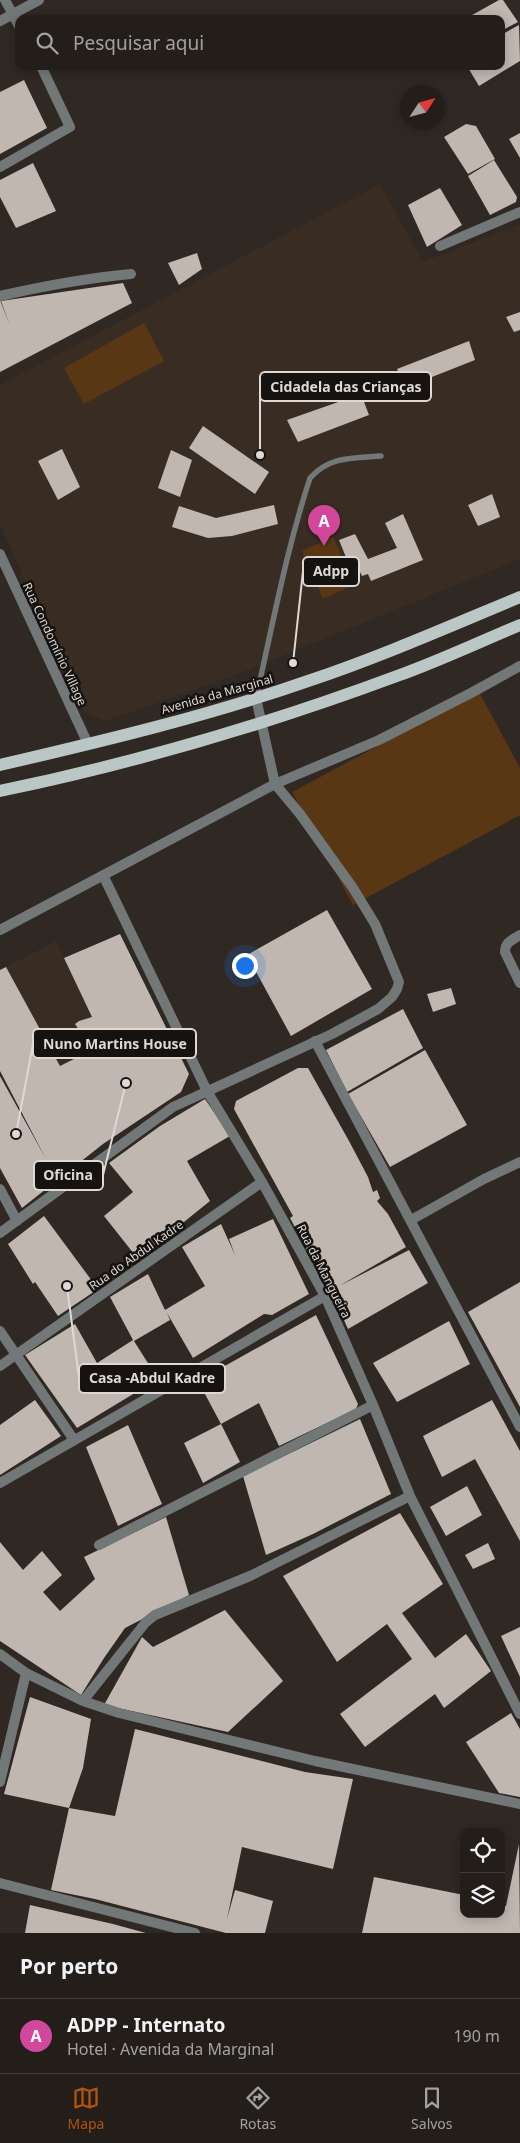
<!DOCTYPE html>
<html lang="pt">
<head>
<meta charset="utf-8">
<style>
  body { margin:0; font-family:"Noto Sans",sans-serif; background:#2b2723; color:#f1f3f6 }
  .controls { position:absolute; right:15px; bottom:15px; display:grid; overflow:hidden; border-radius:10px; box-shadow:0 2px 12px #0003 }
  .controls button { width:45px; height:45px; display:grid; place-items:center; padding:0; border:0; border-bottom:1px solid #403c39; background:#231e1a; color:#f1f3f6; font:25px sans-serif }
  .compass { position:absolute; left:400px; top:85px; width:45px; height:45px; border-radius:50%; background:#231e1a; box-shadow:0 2px 12px #0003; rotate:54deg }
  .you { position:absolute; left:244px; top:965px; width:18px; height:18px; margin:-12px; border:4px solid #fff; border-radius:50%; background:#1a73e8; box-shadow:0 0 0 8px #1a73e833 }
  .badge { display:grid; place-items:center; width:32px; height:32px; border-radius:50%; background:#b45309; color:#fff; font-size:16px; font-weight:700 }
  .pin { position:absolute; translate:-50% -41px; filter:drop-shadow(0 1px 2px #0008) }
  .pin::after { content:''; position:absolute; top:26px; width:18px; height:15px; background:inherit; clip-path:polygon(0 0,100% 0,50% 100%) }
  .list { margin:0; padding:0; list-style:none }
  h2 { display:flex; justify-content:space-between; align-items:center; height:65px; margin:0; padding:0 20px; font-size:21px }
  h2 small { font-size:16px; font-weight:400; color:#a3a2a2 }
  .list li { display:grid; grid-template-columns:32px 1fr auto; gap:15px; align-items:center; box-sizing:border-box; height:75px; padding:0 20px; border-top:1px solid #403c39 }
  .list b { display:block; font-size:19px; white-space:nowrap }
  .list p { margin:0; font-size:16px; white-space:nowrap; color:#a3a2a2 }
  .list em { font-size:16px; font-style:normal; color:#a3a2a2 }
  .icon { flex:none; width:28px; height:28px; fill:none; stroke:currentColor; stroke-width:2; stroke-linecap:round; stroke-linejoin:round }
  .map { position:relative; flex:none; width:520px; height:1933px; overflow:hidden }
  .search { position:absolute; background:#231e1a; box-shadow:0 2px 12px #0003; left:15px; right:15px; top:15px; height:55px; display:flex; align-items:center; gap:12px; box-sizing:border-box; padding:0 18px; border-radius:10px; color:#a3a2a2; font-size:19px }
  .sheet { height:140px; background:#231e1a }
  nav { display:flex; justify-content:space-around; align-items:center; box-sizing:border-box; height:70px; border-top:1px solid #403c39; background:#231e1a; font-size:14px; color:#a3a2a2 }
  nav a { display:grid; justify-items:center; gap:2px }
  nav .on { color:#b45309 }
  .map>svg:first-child { display:block }
  .built { fill:#392d23 }
  .green { fill:#593614 }
  .building { fill:#c0b7b0 }
  .lines { fill:none; stroke-linecap:round; stroke-linejoin:round }
  .lane { stroke:#727777; stroke-width:5.5 }
  .street { stroke:#727777; stroke-width:10 }
  .primary { stroke:#bbc6c6; stroke-width:12 }
  .labels { text-anchor:middle; dominant-baseline:central; stroke-width:5; stroke-linejoin:round; paint-order:stroke }
  .street-label { font-size:12px; fill:#ded9d6; stroke:#15120f }
  .leader { fill:none; stroke:#ded9d6; stroke-width:2 }
  .callout-dot { fill:#ded9d6; stroke:#15120f; stroke-width:2 }
  .callout { fill:#15120f; stroke:#ded9d6; stroke-width:2 }
  .callout-label { font-size:14px; text-anchor:middle; font-weight:bold; fill:#ded9d6 }
</style>
</head>
<body>
<div class="map">
<svg width="520" height="1933" viewBox="0 0 520 1933">
  <rect width="100%" height="100%" fill="#2f2823"/>
  <path class="built" d="M380,184L423,262L520,224V559L233,676L106,721L84,712L0,525V385Z
    M56,941L92,1017L76,1024L93,1052L57,1067L6,967Z"/>
  <path class="green" d="M144,323L164,361L84,404L64,368Z
    M333,537L354,585L323,599L302,551Z
    M479,692L520,768V815L353,905L292,792Z"/>
  <path class="building" d="M499,0H503L518,22L501,31V19H465Z
    M519,25L520,61L479,86L467,66H501V35Z
    M24,80L47,128L0,154V92Z
    M466,124L476,126L495,159L468,174L444,137Z
    M520,133V158L509,139Z
    M494,160L517,197L516,202L490,215L468,176Z
    M33,163L56,211L16,228L0,197V180Z
    M440,188L462,225L427,247L408,205Z
    M197,253L202,269L179,285L168,263Z
    M123,283L132,303L0,372V300L10,326L1,301Z
    M520,312V330L514,332L506,317Z
    M469,341L475,360L404,388L397,369Z
    M361,394L369,415L298,442L287,420Z
    M203,426L269,472L255,494L189,448Z
    M62,449L80,487L58,500L38,461Z
    M171,450L192,460L180,497L158,488Z
    M492,494L500,517L478,526L468,505Z
    M274,505L278,524L232,536L208,538L172,527L179,506L216,518Z
    M403,514L423,560L371,581L368,574L362,576L359,570L352,572L339,540L355,534L368,559L397,548L385,523Z
    M327,910L372,989L291,1036L247,955Z
    M120,934L189,1074L181,1092L103,1144L22,1208L0,1168V1076L46,1159L0,1071V970L6,967L60,1066L92,1050L75,1024L79,1021L92,1017L64,958Z
    M451,988L456,1004L433,1012L427,994Z
    M403,1009L423,1048L347,1092L326,1050Z
    M425,1050L467,1125L390,1167L348,1094Z
    M298,1068H308L349,1141L368,1177L373,1192L377,1190L380,1198L377,1201L388,1214L406,1247L339,1286L409,1250L428,1283L348,1329L315,1255L311,1257L290,1218L293,1216L234,1109L236,1101Z
    M205,1099L230,1136L187,1161L210,1201L138,1259L104,1216L133,1192L109,1163L160,1126Z
    M44,1216L98,1289L58,1316L35,1282L33,1284L8,1244Z
    M273,1219L309,1294L272,1315L264,1314L193,1358L167,1313L170,1320L134,1341L158,1379L77,1428L25,1355L75,1324L97,1363L133,1340L110,1297L148,1274L165,1310L205,1286L182,1247L221,1224L235,1255L229,1239Z
    M520,1282V1407L468,1312Z
    M316,1315L358,1404L356,1409L279,1446L259,1403L221,1424L198,1381Z
    M449,1321L470,1364L397,1402L373,1363Z
    M35,1400L61,1436L0,1475V1425Z
    M492,1400L520,1451V1541L475,1459L442,1477L423,1436Z
    M360,1419L391,1494L313,1534L266,1555L243,1476Z
    M221,1424L240,1462L203,1483L184,1443Z
    M128,1425L162,1504L118,1526L86,1447Z
    M467,1486L482,1515L446,1536L430,1507Z
    M400,1513L443,1584L402,1613L435,1658L466,1634L491,1671L444,1708L435,1694L365,1747L340,1714L412,1659L387,1624L337,1662L283,1576Z
    M166,1517L189,1595L125,1628L104,1658L81,1695L0,1641V1542L23,1570L42,1551L62,1575L43,1592L60,1611L95,1579L84,1557Z
    M488,1543L495,1559L473,1569L465,1555Z
    M225,1610L283,1681L228,1732L104,1705L142,1637L153,1647Z
    M520,1627V1677L501,1636Z
    M30,1697L91,1719L83,1768L69,1808L115,1816L135,1729L305,1772L353,1779L333,1869L242,1847L227,1919L235,1890L273,1901L265,1933H226L95,1899L51,1890L69,1808L4,1794Z
    M511,1713L520,1729V1797L499,1793L466,1742Z
    M519,1844L520,1933H362L374,1877L464,1895V1914H501V1905L506,1906Z
    M30,1905L113,1924L146,1933H25Z"/>
  <g class="lines">
    <path class="lane" d="M256,698C273,624 286,551 310,478C330,456 353,458 381,456"/>
    <path class="street" d="M5,0L19,26
      M0,21L39,0
      M0,167L70,127L41,66
      M440,246L520,212
      M0,296C44,286 86,278 131,274
      M0,554L88,744
      M103,875L207,1091L262,1182L325,1296L373,1405L410,1496L520,1714
      M0,930L275,784L379,740L471,693L520,666
      M520,935C512,940 505,942 505,952L520,983
      M315,1041L520,1427
      M0,1189L17,1221
      M411,1220L484,1179L520,1162
      M0,1233L173,1107L332,1034L378,1009L392,997L397,989L399,982L375,924L353,888L300,814L275,784L256,698
      M0,1331L74,1440
      M0,1366L262,1182
      M0,1483L325,1296
      M99,1545L373,1405
      M0,1654L26,1673L83,1701L119,1713L315,1761L520,1804
      M83,1701L146,1622L155,1615L250,1576L410,1496
      M0,1782L26,1673
      M0,1883L195,1933"/>
    <path class="primary" d="M0,765C103,741 208,716 308,681C380,657 450,626 520,597
      M0,791C135,763 268,724 397,676C439,661 479,642 520,625"/>
  </g>
  <g class="labels">
    <g class="street-label">
      <text transform="translate(55 644) rotate(65)">Rua Condomínio Village</text>
      <text transform="translate(217 694) rotate(-16)">Avenida da Marginal</text>
      <text transform="translate(136 1255) rotate(-35)">Rua do Abdul Kadre</text>
      <text transform="translate(324 1271) rotate(63)">Rua da Mangueira</text>
    </g>
  </g>
  <path class="leader" d="M260 455L260 387M293 663L303 571M16 1134L33 1044M126 1083L103 1175M67 1286L79 1378"/>
  <g class="callout-dot">
    <circle cx="260" cy="455" r="5"/>
    <circle cx="293" cy="663" r="5"/>
    <circle cx="16" cy="1134" r="5"/>
    <circle cx="126" cy="1083" r="5"/>
    <circle cx="67" cy="1286" r="5"/>
  </g>
  <g class="callout">
    <rect x="260" y="372" width="171" height="29" rx="5"/>
    <rect x="303" y="557" width="56" height="29" rx="5"/>
    <rect x="33" y="1029" width="163" height="29" rx="5"/>
    <rect x="34" y="1161" width="69" height="29" rx="5"/>
    <rect x="79" y="1364" width="146" height="29" rx="5"/>
  </g>
  <g class="callout-label">
    <text x="346" y="392">Cidadela das Crianças</text>
    <text x="331" y="576">Adpp</text>
    <text x="115" y="1049">Nuno Martins House</text>
    <text x="68" y="1180">Oficina</text>
    <text x="152" y="1383">Casa -Abdul Kadre</text>
  </g>
</svg>
<div class="controls">
<button><svg class="icon" aria-label="locate" viewBox="0 0 24 24"><circle cx="12" cy="12" r="6"/><path d="M12 2v4M12 18v4M2 12h4M18 12h4"/></svg></button>
<button><svg class="icon" aria-label="layers" viewBox="0 0 24 24"><path d="M12 4l9 5-9 5-9-5zM3 14l9 5 9-5"/></svg></button>
</div>
<svg class="compass" viewBox="-18 -18 36 36"><path d="M0-13l5 13h-10z" fill="#e53935"/><path d="M0 13l5-13h-10z" fill="#a3a2a2"/></svg>
<div class="you"></div>
<div class="pin badge" style="left:324px;top:546px;background:#d1479c">A</div>
<div class="search"><svg class="icon" aria-label="search" viewBox="0 0 24 24"><circle cx="10" cy="10" r="6"/><path d="M15 15l6 6"/></svg>Pesquisar aqui</div>
</div>
<section class="sheet">
<h2>Por perto<small></small></h2>
<ul class="list">
<li><span class="badge" style="background:#d1479c">A</span><div><b>ADPP - Internato</b><p>Hotel · Avenida da Marginal</p></div><em>190 m</em></li>
</ul>
</section>
<nav>
<a class="on"><svg class="icon" aria-label="map" viewBox="0 0 24 24"><path d="M3 6l6-2 6 2 6-2v14l-6 2-6-2-6 2zM9 4v14M15 6v14"/></svg>Mapa</a>
<a><svg class="icon" aria-label="directions" viewBox="0 0 24 24"><path d="M12 3l9 9-9 9-9-9zM9 14v-3h6M13 9l2 2-2 2"/></svg>Rotas</a>
<a><svg class="icon" aria-label="saved" viewBox="0 0 24 24"><path d="M7 4h10v16l-5-4-5 4z"/></svg>Salvos</a>
</nav>
</body>
</html>
